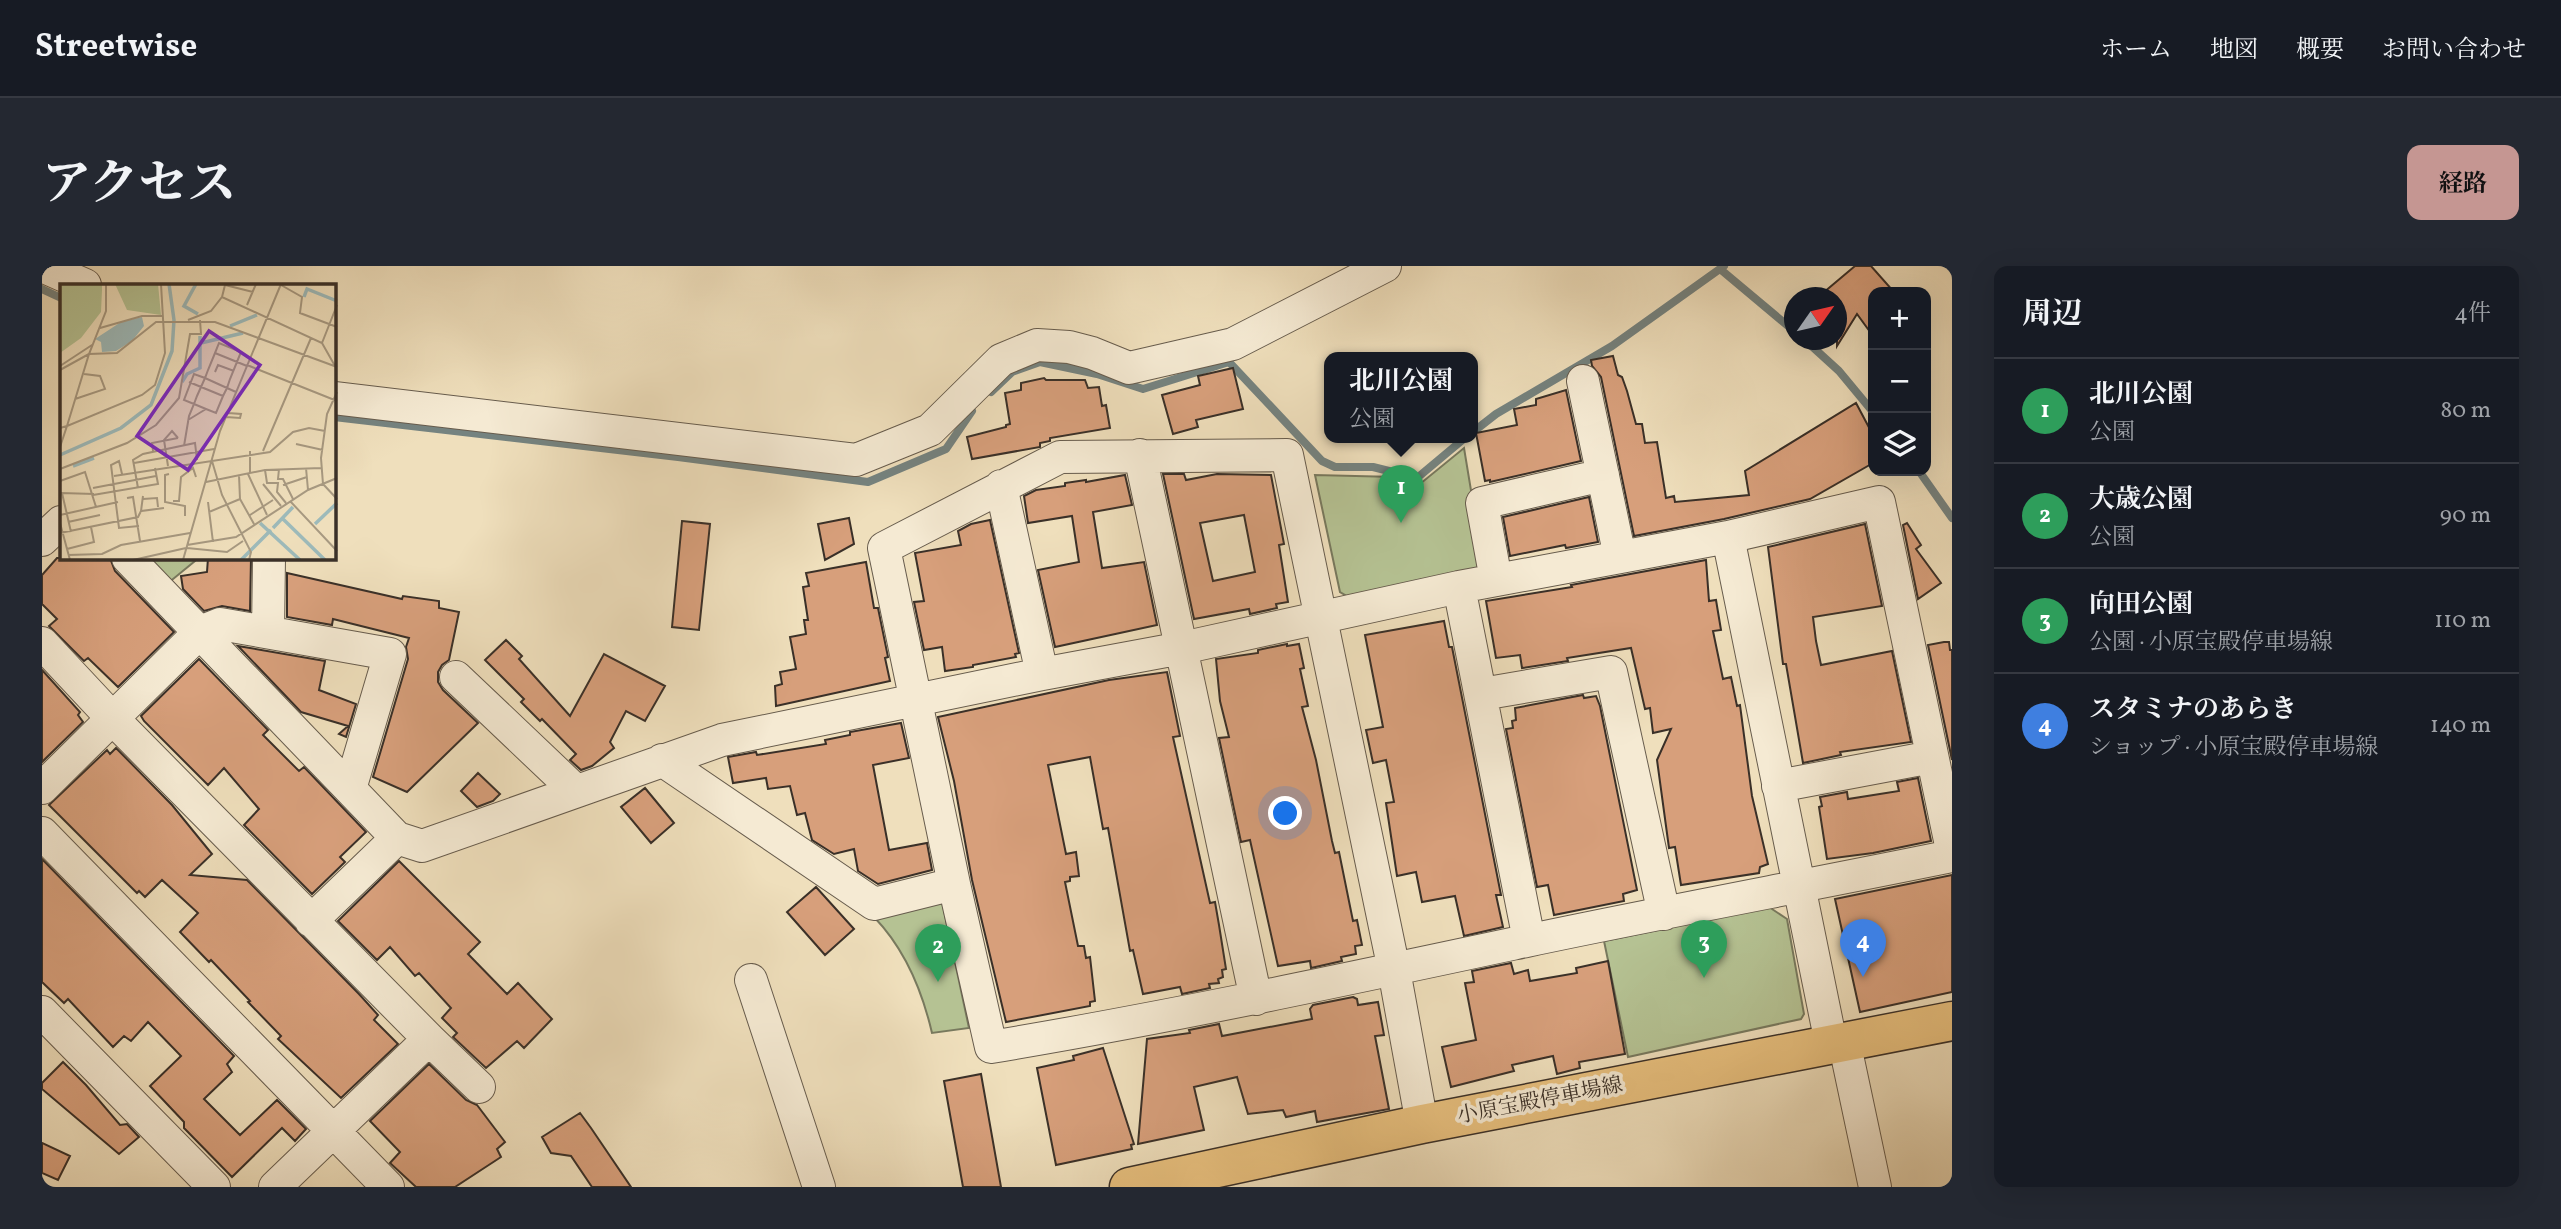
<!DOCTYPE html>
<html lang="ja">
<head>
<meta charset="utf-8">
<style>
  body { margin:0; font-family:Vollkorn,"Noto Serif JP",serif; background:#242831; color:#f1f3f6 }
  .controls { position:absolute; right:21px; top:21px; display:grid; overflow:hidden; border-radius:14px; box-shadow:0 7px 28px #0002 }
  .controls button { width:63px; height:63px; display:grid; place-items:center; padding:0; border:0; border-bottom:2px solid #363941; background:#171b24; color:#f1f3f6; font:35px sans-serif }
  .compass { position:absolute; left:1742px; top:21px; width:63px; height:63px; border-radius:50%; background:#171b24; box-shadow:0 7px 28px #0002; rotate:56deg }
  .you { position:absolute; left:1244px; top:548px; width:24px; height:24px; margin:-18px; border:5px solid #fff; border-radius:50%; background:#1a73e8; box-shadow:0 0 0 10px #1a73e833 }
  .badge { display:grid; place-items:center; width:46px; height:46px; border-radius:50%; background:#c59692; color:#fff; font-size:23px; font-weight:700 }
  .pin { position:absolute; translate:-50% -58px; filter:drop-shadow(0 2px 4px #0008) }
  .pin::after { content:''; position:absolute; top:37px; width:24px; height:21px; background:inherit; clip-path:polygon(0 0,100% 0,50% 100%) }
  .popup { position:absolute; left:1282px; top:86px; width:154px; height:91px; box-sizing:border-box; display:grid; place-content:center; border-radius:14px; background:#171b24; filter:drop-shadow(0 2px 5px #0005); font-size:23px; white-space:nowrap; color:#9ea1a6 }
  .popup b { font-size:26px; color:#f1f3f6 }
  .popup::after { content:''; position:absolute; left:50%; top:100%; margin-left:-14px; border:14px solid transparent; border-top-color:#171b24 }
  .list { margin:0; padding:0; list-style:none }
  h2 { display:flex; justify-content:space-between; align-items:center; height:91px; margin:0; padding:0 28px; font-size:30px }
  h2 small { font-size:23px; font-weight:400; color:#9ea1a6 }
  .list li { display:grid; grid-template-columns:46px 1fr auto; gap:21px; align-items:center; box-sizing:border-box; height:105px; padding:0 28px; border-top:2px solid #363941 }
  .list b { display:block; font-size:26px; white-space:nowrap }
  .list p { margin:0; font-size:23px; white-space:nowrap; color:#9ea1a6 }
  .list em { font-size:23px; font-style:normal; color:#9ea1a6 }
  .icon { flex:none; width:38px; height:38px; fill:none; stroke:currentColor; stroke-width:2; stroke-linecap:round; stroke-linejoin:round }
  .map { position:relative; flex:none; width:1910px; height:921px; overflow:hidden; border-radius:14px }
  header { display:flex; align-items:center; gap:42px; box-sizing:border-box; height:98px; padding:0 35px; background:#171b24; border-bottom:2px solid #363941 }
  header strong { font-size:33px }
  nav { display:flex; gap:38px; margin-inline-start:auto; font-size:24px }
  .intro { display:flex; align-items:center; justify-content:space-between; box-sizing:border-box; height:168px; padding:0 42px }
  h1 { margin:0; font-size:49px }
  .button { padding:18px 32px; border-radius:14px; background:#c59692; color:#111; font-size:24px; font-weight:700 }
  main { display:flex; gap:42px; padding:0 42px }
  aside { flex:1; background:#171b24; border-radius:14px; box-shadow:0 7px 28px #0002 }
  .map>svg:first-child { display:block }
  .green { fill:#b5c293; stroke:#78795e; stroke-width:2 }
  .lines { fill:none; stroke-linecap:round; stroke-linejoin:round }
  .stream { stroke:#758380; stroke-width:8 }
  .building { fill:#d79f7b; stroke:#3a3028; stroke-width:2; fill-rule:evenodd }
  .minor-casing { stroke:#675c4d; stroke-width:34 }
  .major-casing { stroke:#3a3028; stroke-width:41 }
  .minor { stroke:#f5ead3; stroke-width:32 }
  .major { stroke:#e8c07e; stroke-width:38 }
  .labels { text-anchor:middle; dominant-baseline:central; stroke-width:7; stroke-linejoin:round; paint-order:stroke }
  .street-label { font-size:21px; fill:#3a3028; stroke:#f5ead3 }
  .inset-river { fill:none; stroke:#9dbaba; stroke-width:3.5 }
  .inset-road { fill:none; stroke:#a79981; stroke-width:2 }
  .view { fill:#7b2cbf; fill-opacity:0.15; stroke:#7b2cbf; stroke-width:3.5 }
  .inset-edge { fill:none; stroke:#3a3028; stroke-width:3.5 }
</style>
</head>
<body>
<header>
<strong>Streetwise</strong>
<nav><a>ホーム</a><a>地図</a><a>概要</a><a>お問い合わせ</a></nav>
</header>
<div class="intro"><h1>アクセス</h1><a class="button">経路</a></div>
<main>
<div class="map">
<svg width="1910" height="921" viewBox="0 0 1910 921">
  <rect width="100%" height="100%" fill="#efdfbc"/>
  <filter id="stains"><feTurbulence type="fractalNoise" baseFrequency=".00286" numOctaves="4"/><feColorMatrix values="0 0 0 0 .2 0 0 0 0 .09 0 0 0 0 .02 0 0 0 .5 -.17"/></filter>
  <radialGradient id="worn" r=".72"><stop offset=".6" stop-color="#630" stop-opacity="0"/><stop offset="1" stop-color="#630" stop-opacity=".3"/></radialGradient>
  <path class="green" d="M1422,182L1441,297L1435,306L1310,333L1298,326L1273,209L1354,211L1378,218Z
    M99,292H153V295L125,318Z
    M900,635L927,762L890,767C880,724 863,683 832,651Z
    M1727,641L1745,653L1762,748L1759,753L1586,791L1562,675Z"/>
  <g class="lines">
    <path class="stream" d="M1678,3L1752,65
      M0,23L19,32
      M1763,74L1797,105L1831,146
      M949,126L970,106L998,96L1055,108L1101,123L1187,96L1280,195L1293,201H1331L1375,212L1424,171
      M292,151L636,191L826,216L904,183L930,145
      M1431,166L1454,148L1570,80L1682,0
      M1877,205L1910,252"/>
  </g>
  <path class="building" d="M1813,0H1829L1852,26H1831V70L1815,48L1795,80V32H1775Z
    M1571,90L1576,109L1580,111L1585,125L1594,158H1600L1603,177L1615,176L1624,232L1632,230L1633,236L1707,229L1703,205L1814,137L1831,169V197L1768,233L1682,253L1592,270L1559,111L1550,100L1549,94Z
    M1191,102L1201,143L1154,154L1156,161L1131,168L1120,129L1158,119L1156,110Z
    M1002,112L1004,114H1043L1046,122L1057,121L1060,140L1064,139L1068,162L1008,172V175L998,177V181L930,193L925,171L964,161V159L968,158L963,127L979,124V117Z
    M1524,124L1539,195L1448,216V214L1443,215L1434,167L1475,159L1472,143L1494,139V133Z
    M1121,208H1142L1144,214L1175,208L1229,209L1242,278L1237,279L1246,336L1234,338L1235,342L1208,348L1207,343L1152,353ZM1202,249L1213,306L1171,315L1158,257Z
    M1083,209L1090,239L1051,246L1060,302L1102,296L1115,359L1013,381L996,304L1037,296L1030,250L986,257L982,230L994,224L1023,220V217L1044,214V216Z
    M1547,231L1556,276L1524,282L1523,279L1468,290L1461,251Z
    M807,252L812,278L783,294L776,258Z
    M948,254L977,387L973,388L974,391L931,399V401L903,405L900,381L882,384L872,336L882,335L873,287L919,279L916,265L929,258Z
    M640,255L668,258L657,364L630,361Z
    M1865,257L1879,279L1874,283L1899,317L1876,333L1861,259Z
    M1823,258L1840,340L1771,351L1774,375L1779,399L1850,385L1869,476L1798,486L1799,489L1761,497L1744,398H1741L1726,281Z
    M15,292H68L73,305L132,366L76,421L46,392L42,395L7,360L15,353L0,338V309Z
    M166,292H209L208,345L180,340L162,345L141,323L139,310L165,306Z
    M1664,294L1667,335L1674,334L1679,364L1671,365L1681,413L1689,411L1695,440L1698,439L1710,530L1726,598L1718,601L1717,607L1639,619L1633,581L1627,582L1615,494L1629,463L1611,467L1608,442L1603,443L1589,382L1525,392L1526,395L1480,402L1478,389L1454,392L1444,335L1530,321L1529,319Z
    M824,296L832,342H836L846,391L843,392L848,415L734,440L733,420L740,418L738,406L754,403L748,371L764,368L762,354H766L761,321L767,320L764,307Z
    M245,307L360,333L361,330L397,335V342L417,346L407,394L400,399L396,406V416L401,424L436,457L365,526L331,511L366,393L364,381L367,372L291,353L290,359L245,351Z
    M1402,355L1407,381H1410L1459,629H1454L1461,661L1422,670L1413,630L1380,636L1374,606L1355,610L1344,537L1352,536L1344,494L1331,497L1324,464L1341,461L1323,369Z
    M464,374L480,390L477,393L528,450L562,388L623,420L603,455L584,445L568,476L572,482L550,500L539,504L528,494L534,488L500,453L498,455L479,436L482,433L443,394Z
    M1902,376H1907L1908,384H1910V494L1886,379Z
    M1245,378V380L1257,378L1262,402L1258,403L1266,440L1260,441L1274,494L1290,575L1293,587L1297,586L1311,655L1315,654L1320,679L1313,680L1314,688L1299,691L1300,695L1269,702L1268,695L1236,700L1208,574L1199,576L1177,472L1187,471L1178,435L1174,393L1216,387V384Z
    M196,380L283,395L277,424L314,438L304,471L297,468L306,460L259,446Z
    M157,393L226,464L221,469L257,505L262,501L324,566L298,591L303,596L270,628L202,559L217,543L182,502L166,519L102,455L99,450Z
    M0,404L38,446L36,449L41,456L0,496Z
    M1125,406L1138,470L1131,471L1168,637L1173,636L1177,659L1184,703L1180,704L1181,711L1176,713L1177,717L1167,718L1168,722L1140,728L1138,721L1101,728L1091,684L1088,685L1066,562L1061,563L1048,491L1006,499L1024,588L1034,586L1037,610L1028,611V615L1023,616L1036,680H1042L1044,692L1048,691L1053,735L1048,736V740L964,756L930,614L912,515L896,451L1067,414Z
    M1541,429L1542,432L1554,430L1558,440L1595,624L1581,628L1582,635L1512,649L1506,619L1495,621L1464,463L1471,462L1470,455L1474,454L1473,442Z
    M859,457L867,492L831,499L847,584L885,577L890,604L836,618L816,605L812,583L792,588L770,574L763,547L755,549L748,520L726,523L724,512L691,517L686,491L714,486L715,489L784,478L783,474L808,469V466Z
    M74,482L130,539L170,588L148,609L205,614L317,728L336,749L332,754L356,778L299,832L236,773L239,770L206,736L208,735L169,694L167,696L138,666L156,647L120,614L103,631L97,625L95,627L7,539L65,484L68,488Z
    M436,507L458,528L451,535L435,541L419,525Z
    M1876,512L1889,575L1831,587L1785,593L1777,541L1780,540L1778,531L1805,526L1806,533L1857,525L1855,516Z
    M603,522L632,557L609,577L579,541Z
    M0,593L192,790L185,798L190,806L162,833L198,869L235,834L264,863L253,875L240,862L190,911L142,862V856L108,820L139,790L106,756L89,775L82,770L71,781L26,733L22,737L0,716Z
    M357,595L438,676L426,688L465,728L476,717L510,753L482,782L475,775L444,802L411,771L415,767L400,752L409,742L377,707L373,710L348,681L335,694L296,655Z
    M1910,609V726L1818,746L1793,633Z
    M774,621L812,663L783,689L745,646Z
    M1566,695L1583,788L1537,796L1538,802L1515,808L1511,790L1470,799L1472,805L1409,821L1400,781L1434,774L1423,717L1432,716L1430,705L1469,697L1472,708L1486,704L1488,715L1535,707L1534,702Z
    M1311,731L1315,733L1316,739L1336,736L1342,769L1333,770L1347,843L1275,856L1273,845L1244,851L1241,844L1206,848L1195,811L1152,821L1162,864L1096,878L1105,773L1148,767L1147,764L1177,758L1180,770L1270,753L1268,743L1271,739Z
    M1061,782L1092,878L1089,879L1090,883L1014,899L995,802L1032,794L1031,790Z
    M21,796L44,819L78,859L85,858L97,871L77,888L0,823V817Z
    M387,798L424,834L435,839L463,876L455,883L459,891L413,921H374L348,897L358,886L328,855Z
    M939,808L959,921H921L902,815Z
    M538,847L549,862L589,921H550L529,890L509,887L500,871Z
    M0,877L28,890L16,914L0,907Z"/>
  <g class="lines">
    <defs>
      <path id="minor" d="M0,0L43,19
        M1541,115L1578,291
        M292,132L814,194L888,164L959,94L995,79L1027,81L1050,87L1087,102L1191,78L1343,0
        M1098,189L1214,733
        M959,220L1000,408
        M1686,271L1789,777
        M0,274L19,256
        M86,292L355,572
        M1454,314L1440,237L1561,209
        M1417,321L1487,674
        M226,366L227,292
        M0,377L72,454L387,773L233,921
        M414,411L534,525
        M1440,428L1569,406L1622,648
        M620,494L832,638L912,618
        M1736,520L1890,491
        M0,522L158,366L178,358L348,388L308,523
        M0,567L346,921
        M269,655L355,572L380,580L680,474L1000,408L1140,382L1417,321L1686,271L1837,236L1910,584
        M709,714L777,921
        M0,746L172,921
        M387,773L437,821
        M1802,775L1833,921
        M1380,858L1352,704L1245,189L1018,191L842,282L912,618L949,781C1129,751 1306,713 1484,675C1626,645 1768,619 1910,590"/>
      <path id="major" d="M1087,921L1380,858L1910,755"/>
    </defs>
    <use href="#minor" class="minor-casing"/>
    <use href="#major" class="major-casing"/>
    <use href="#minor" class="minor"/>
    <use href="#major" class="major"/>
  </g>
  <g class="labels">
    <g class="street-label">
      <text transform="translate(1498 835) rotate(-11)">小原宝殿停車場線</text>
    </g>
  </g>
  <g transform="translate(18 18)">
    <rect width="276" height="276" fill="#efdfbc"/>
    <path d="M0,0H42V6L41,28L21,54L0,69ZM55,0H98L101,31L67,26Z" fill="#b5c293"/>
    <path d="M82,33L84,42L72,57L56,67L42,68L41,58L35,55L61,38Z" fill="#9dbaba"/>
    <path class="inset-river" d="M136,0L124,22L138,30M244,13L247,5L277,17M170,42L197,31M141,59L183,49M122,98L127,90L140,84V52M0,171L61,144L91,121L112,67L114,36L109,0M13,182L34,174M223,235L265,276M200,239L240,276M255,240L277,219M213,244L233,223M181,276L211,246"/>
    <path class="inset-road" d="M221,1L242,13L240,29L277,43M162,13L165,1L193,8M187,21L196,0M128,36L151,27L162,13L262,59L275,82M40,44L82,32H102M262,59L277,21M155,69L187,82M187,81L277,117M0,82L32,61M0,86L29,70L46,27V0M155,88L158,81L174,87M129,98L163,112M277,108L267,130L261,174L263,200L277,215M15,115L45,105L40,92L24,90M166,133L180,134L181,130L168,129M128,136L146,125M0,144L7,142L29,70L57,69L96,38H155L277,83M236,160L263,166M124,162L129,132L134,120L137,112L145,94L148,86L155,69L159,59L181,68L170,95L167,104L163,112L156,129L146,125L134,120L124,116L134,90L145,94L167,104L176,108M0,163L7,142L82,111L95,101L105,69L101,0M93,167L92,159L118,154M190,167V190M203,167L251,54M152,177L162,211L191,268L189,276M74,179L154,165M108,182L104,156L112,147L118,154M246,184L248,206M0,185L67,159L96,141L119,114L130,50H141L140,36M219,185L218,195H223L233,215M205,186L207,199H218L217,208L226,219M62,190L59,177L51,181L59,244L79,242M109,190L105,191V218L125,222V232M188,190L207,231M179,191L180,215L194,240M54,192L210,168L233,148L249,144L265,147M0,197L25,188L36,223M146,198L205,186L261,184M203,200L221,222M223,201L247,193M33,204L96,192M78,204L73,176L83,170L135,159L137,176M33,211L98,200L95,184M83,212L81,227L104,224M67,214L73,213L80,257M83,215L97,214L98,223M113,217H119L121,193L133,184L136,193M230,217L277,267M148,218L153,258M149,228L180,215M0,231L58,218M190,231L213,216M8,238L40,231M0,239L10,276M11,248L2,209L34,210M0,249L78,233L81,227M127,261L176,253L248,206L277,194M127,264L167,268L183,257M7,265L34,258L31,243M8,271L42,270L61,261L130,249M73,276L126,264M123,276L160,147L221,0"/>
    <path class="view" d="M149,47L200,81L128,186L77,152Z"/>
    <rect width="276" height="276" class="inset-edge"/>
  </g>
  <rect width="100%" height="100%" filter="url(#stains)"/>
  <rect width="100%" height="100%" fill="url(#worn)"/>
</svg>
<div class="controls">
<button>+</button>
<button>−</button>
<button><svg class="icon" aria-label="layers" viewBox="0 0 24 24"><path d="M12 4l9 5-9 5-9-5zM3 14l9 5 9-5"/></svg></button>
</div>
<svg class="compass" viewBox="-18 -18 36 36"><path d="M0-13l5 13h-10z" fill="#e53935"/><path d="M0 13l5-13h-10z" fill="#9ea1a6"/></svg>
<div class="you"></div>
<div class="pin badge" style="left:1359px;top:257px;background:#2e9e5b">1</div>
<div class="popup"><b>北川公園</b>公園</div>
<div class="pin badge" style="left:896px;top:716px;background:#2e9e5b">2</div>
<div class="pin badge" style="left:1662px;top:712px;background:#2e9e5b">3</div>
<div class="pin badge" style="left:1821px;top:711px;background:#3f7fe0">4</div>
</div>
<aside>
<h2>周辺<small>4件</small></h2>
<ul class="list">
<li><span class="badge" style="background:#2e9e5b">1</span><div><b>北川公園</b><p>公園</p></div><em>80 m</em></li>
<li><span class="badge" style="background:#2e9e5b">2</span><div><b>大歳公園</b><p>公園</p></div><em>90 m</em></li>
<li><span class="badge" style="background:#2e9e5b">3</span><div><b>向田公園</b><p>公園 · 小原宝殿停車場線</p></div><em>110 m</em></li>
<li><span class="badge" style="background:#3f7fe0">4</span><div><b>スタミナのあらき</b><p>ショップ · 小原宝殿停車場線</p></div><em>140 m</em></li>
</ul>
</aside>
</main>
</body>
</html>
